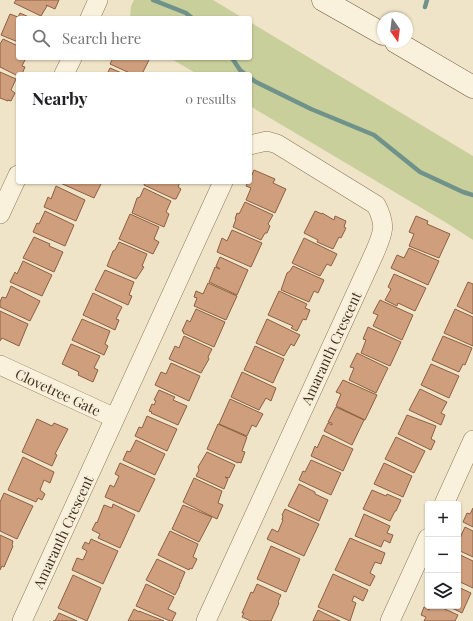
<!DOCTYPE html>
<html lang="en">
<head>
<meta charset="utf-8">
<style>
  body { margin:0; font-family:"Playfair Display",serif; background:#f6f6f6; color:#202124 }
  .controls { position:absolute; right:12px; bottom:12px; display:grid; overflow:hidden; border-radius:4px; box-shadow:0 1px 3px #0004 }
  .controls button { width:36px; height:36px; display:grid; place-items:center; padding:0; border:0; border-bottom:1px solid #e0e0e0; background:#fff; color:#202124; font:20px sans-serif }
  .compass { position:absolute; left:377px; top:12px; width:36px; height:36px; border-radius:50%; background:#fff; box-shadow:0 1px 3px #0004; rotate:166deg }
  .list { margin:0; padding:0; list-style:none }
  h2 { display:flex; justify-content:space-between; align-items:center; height:52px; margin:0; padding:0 16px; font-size:17px }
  h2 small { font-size:13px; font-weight:400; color:#757577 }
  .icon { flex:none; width:22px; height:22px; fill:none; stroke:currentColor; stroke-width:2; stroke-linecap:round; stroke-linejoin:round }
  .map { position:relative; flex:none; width:473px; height:621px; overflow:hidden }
  .search { position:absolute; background:#fff; box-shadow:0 1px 3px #0004; left:16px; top:16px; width:236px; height:44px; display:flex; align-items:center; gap:10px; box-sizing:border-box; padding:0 14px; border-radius:4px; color:#757577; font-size:15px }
  .panel { position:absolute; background:#fff; box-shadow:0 1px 3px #0004; left:16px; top:72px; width:236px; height:112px; border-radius:4px }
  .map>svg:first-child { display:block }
  .green { fill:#c9cf9b }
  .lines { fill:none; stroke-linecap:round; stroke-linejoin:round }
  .stream { stroke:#6f938a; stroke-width:4.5 }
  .building { fill:#cf9f7d; stroke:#8d5f41 }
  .minor-casing { stroke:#8d765c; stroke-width:20 }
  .secondary-casing { stroke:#6f573f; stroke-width:23 }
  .minor { stroke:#faf1dc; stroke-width:19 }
  .secondary { stroke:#faf1dc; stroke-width:22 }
  .labels { text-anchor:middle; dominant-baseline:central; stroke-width:4; stroke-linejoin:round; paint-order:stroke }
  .street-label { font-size:14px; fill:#3d2e20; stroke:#f7eed8 }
</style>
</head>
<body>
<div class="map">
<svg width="473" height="621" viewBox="0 0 473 621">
  <rect width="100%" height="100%" fill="#f0e4c8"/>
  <path class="green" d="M134,0H213L243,18H130L131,6Z
    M250,22L473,156V240L445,222L250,106V74H197L170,58H250Z"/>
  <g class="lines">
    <path class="stream" d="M153,0L186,13L192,18
      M425,7L427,0
      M232,58L240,70L245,74
      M250,78L256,82L311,109L374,135L420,172L463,192L473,195"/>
  </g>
  <path class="building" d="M16,0H59L55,9L46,5L47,6L41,16L14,3Z
    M20,13L31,18H18V42L1,35L10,14L18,17Z
    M3,39L18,46V58H26L22,66L25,67L22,74H18V76L0,67V44Z
    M113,58H150L142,74H132L110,64Z
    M110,68L124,74H107Z
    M0,72L16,79L11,90L15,93L11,101L8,100V101L0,98Z
    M254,170L275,179L273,183L286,189L275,213L246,200L251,188L246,186L248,182H250V179Z
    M58,182H102L94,198Z
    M145,182H180L178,187L181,189L176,199H174L144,185Z
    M56,186L85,200L76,221L44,207L48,197L51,199Z
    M144,188L171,201L166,212L169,214L164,227L132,213L137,198L140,197Z
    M245,202L273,215L268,224L270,226L267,233H265L261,240L233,227L236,219H235L237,213L239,214Z
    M45,211L74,225L65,246L33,232L37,223L39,224Z
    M315,211L322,214V213L334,220L335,216L346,221L344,227L346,228L341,238L339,237L333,249L317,242L318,240L304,233Z
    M130,214L159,227L154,239L159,242L153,254L119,239Z
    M416,216L428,221L427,224L450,234L439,258L409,246L414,234L409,232Z
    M232,230L262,243L251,267L217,252L222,238L227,241Z
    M34,237L50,244L49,246L63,252L54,272L23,258Z
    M304,238L337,254L331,266L327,264L320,276L292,263Z
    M119,242L147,254L142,266L144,267L136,279L107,266L113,251L115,250Z
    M409,248L439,261L428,285L391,268L397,255L404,258Z
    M220,257L248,270L237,295L209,282L215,267L220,269L216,266Z
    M23,261L52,275L42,296L10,282L15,272L17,274Z
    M293,266L324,280L318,293L314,291L309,302L281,290L287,273L290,271Z
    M105,270L134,282L129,295L132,296L128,305L95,290Z
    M394,274L426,288L415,311L398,303L397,306L385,300L391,289L388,287Z
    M468,282L473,284V314L457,306Z
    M208,283L237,296L226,320L194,306L197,298L194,297L196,291L203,294Z
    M11,286L40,301L30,321L0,307V302L2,297L6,298Z
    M279,291L307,304L305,308L310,310L306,320L303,319L297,331L291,328L293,326L268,315Z
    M93,293L122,307L116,319L119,320L115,330L83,315Z
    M380,300L413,315L402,340L373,326L378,315L373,313Z
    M196,309L225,322L214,347L183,333L184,332L182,331L187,320L190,322Z
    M455,309L473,317V346L444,333Z
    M0,311L28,324L19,346L2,338L0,341Z
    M82,319L110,331L105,344L108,346L104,355L72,340Z
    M267,319L300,335L294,346L291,344L284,356L256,343Z
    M368,327L401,342L390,366L361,353L366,340L363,339Z
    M184,336L212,349L208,357L209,359L201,373L169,359L175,346L179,348Z
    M443,336L472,348L465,365L463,364L459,372L432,360Z
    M71,344L100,356L94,368L98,370L93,382L78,375L79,372L62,364Z
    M255,346L284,359L273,383L244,370Z
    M357,353L388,368L376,393L349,380L354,368L350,367Z
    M171,363L200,376L189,401L155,385L161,372L166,374Z
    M431,364L459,376L449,398L421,385Z
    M242,372L276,388L271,401L266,398L259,410L231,397Z
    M343,380L377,395L365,420L336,406L341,394L336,392Z
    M420,389L447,402L441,413L445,415L441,425L409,410Z
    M159,390L175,397L173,400L187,406L178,425L151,413L152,412L149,411L152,404L154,405L156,401L154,400Z
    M230,399L263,414L256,427L252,425L247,436L219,424Z
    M336,407L364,420L352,445L324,431L328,423L332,425V423L328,422Z
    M407,415L436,426L431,439L435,441L431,450L398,434Z
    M147,416L177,429L167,451L135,436L139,427L142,428Z
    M37,419L52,426L54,423L68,429L55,454L57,455L52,466L22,452Z
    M218,424L247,437L242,451L245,452L241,463L238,462V463L207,449Z
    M323,435L353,449L343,471L311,456L315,446L317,448Z
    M396,437L425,451L414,473L385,459Z
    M136,440L165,454L155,475L123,460L127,451L130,452Z
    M207,452L235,465L229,478L225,477L228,479L224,489L196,476L199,470L198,467Z
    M23,457L54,472L50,483L44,480L40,490L45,494L42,500L38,498L36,502L8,490Z
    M311,460L341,473L331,495L299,480L303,471L305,472Z
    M120,463L155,479L139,512L105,497L110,485L114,487L119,476L115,474Z
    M384,463L412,476L403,497L374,484Z
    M194,478L222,491L218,503L223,505L217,519L183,502Z
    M299,484L315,492V494L328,500L319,521L288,506Z
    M372,490L386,496L387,494L401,500L396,511H395L390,521L363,509Z
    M4,493L33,506L17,539L0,531V502Z
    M113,504L135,515L120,548L98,538L100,534L92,530L96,522L97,523L104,505L112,508Z
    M183,505L212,517L199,542L172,529Z
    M473,508V527L463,522L467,513L470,514Z
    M285,509L319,524L304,556L267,539L272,529L278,532L283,520H282L283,516L282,515Z
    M364,514L390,526L387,533L393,535L390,543L384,540L381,547L355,536Z
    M465,527L473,531V557L458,550V539L459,540Z
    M170,531L198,544L193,557L197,559L192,569L190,568L189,570L158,555Z
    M0,535L13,541L12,545L13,546L4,567L2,566L0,570Z
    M350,538L385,553L381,564L375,562L370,573L375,576L370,586L335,570Z
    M91,539L118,551L103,584L72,570L77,558L83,560L87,551L82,548L85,542L89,544Z
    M271,546L300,559L286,592L257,579Z
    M458,554L473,561V588L458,581Z
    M157,559L185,572L180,584H179L180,585L175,595L146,580Z
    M333,574L368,590L363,601L354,596L352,601L356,603L350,621L318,607Z
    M73,575L101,588L87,621L58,608Z
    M146,584L174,597L168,609L176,613L172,621H170L136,606Z
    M257,584L281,595L278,602L279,603L271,621H251L242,617L244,613H242L251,592L253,593Z
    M458,587L471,593L462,613L448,606H458Z
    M431,606H438L458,615L455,621H424L426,617L421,615L424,607L429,610Z
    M134,609L139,612V611L164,621H128Z
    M318,610L340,621H313Z
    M59,613L77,621H53H55Z"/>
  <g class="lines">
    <defs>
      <path id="minor" d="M90,18L98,0
        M64,74L72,58
        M0,214L18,175
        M0,365L115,418
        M444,504L473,440
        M22,621L223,182
        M206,621L374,254C383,233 387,226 376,205L277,144L267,141L250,145
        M390,621L428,538"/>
      <path id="secondary" d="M323,0L383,34
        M396,42L473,87"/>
    </defs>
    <use href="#minor" class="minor-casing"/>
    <use href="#secondary" class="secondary-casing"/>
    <use href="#minor" class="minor"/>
    <use href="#secondary" class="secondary"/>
  </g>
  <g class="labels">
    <g class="street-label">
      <text transform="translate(331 348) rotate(-65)">Amaranth Crescent</text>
      <text transform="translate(58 392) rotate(25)">Clovetree Gate</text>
      <text transform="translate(63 532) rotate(-65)">Amaranth Crescent</text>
    </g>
  </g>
</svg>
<div class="controls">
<button>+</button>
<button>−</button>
<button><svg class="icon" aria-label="layers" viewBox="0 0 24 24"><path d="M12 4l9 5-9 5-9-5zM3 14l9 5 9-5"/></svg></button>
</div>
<svg class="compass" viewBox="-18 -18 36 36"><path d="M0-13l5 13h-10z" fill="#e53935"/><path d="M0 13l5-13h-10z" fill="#757577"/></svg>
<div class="search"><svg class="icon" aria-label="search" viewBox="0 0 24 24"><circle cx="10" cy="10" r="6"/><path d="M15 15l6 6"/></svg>Search here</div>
<section class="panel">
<h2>Nearby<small>0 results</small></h2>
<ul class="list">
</ul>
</section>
</div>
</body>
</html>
